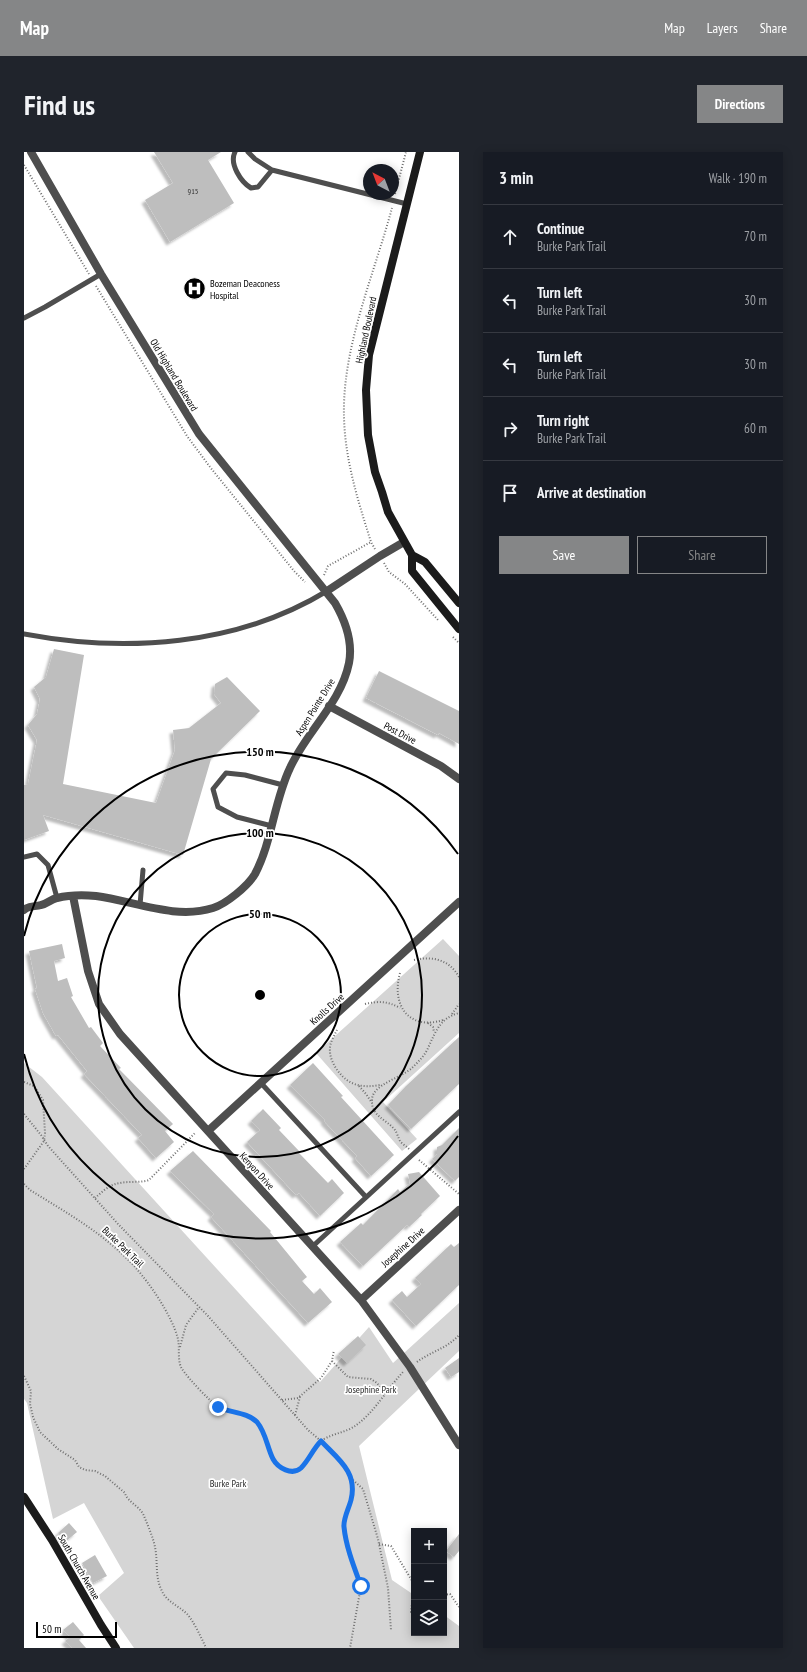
<!DOCTYPE html>
<html lang="en">
<head>
<meta charset="utf-8">
<style>
  body { margin:0; font-family:"PT Sans Narrow",sans-serif; background:#20242c; color:#f1f3f6 }
  .controls { position:absolute; right:12px; bottom:12px; display:grid; overflow:hidden; border-radius:0px; box-shadow:0 2px 10px #0003 }
  .controls button { width:36px; height:36px; display:grid; place-items:center; padding:0; border:0; border-bottom:1px solid #363941; background:#171b24; color:#f1f3f6; font:20px sans-serif }
  .compass { position:absolute; left:339px; top:12px; width:36px; height:36px; border-radius:50%; background:#171b24; box-shadow:0 2px 10px #0003; rotate:318deg }
  .scale { position:absolute; left:12px; bottom:10px; width:81px; box-sizing:border-box; padding-left:4px; border:2px solid #000; border-top:0; font-size:11px; line-height:14px; white-space:nowrap; color:#000; -webkit-text-stroke:3px #fff; paint-order:stroke }
  .stop { position:absolute; width:12px; height:12px; margin:-9px; border:3px solid #1a73e8; border-radius:50%; background:#fff }
  .stop.end { background:#1a73e8; border-color:#fff; box-shadow:0 1px 4px #0008 }
  .list { margin:0; padding:0; list-style:none }
  h2 { display:flex; justify-content:space-between; align-items:center; height:52px; margin:0; padding:0 16px; font-size:17px }
  h2 small { font-size:13px; font-weight:400; color:#9ea1a6 }
  .list li { display:grid; grid-template-columns:26px 1fr auto; gap:12px; align-items:center; box-sizing:border-box; height:64px; padding:0 16px; border-top:1px solid #363941 }
  .list b { display:block; font-size:15px; white-space:nowrap }
  .list p { margin:0; font-size:13px; white-space:nowrap; color:#9ea1a6 }
  .list em { font-size:13px; font-style:normal; color:#9ea1a6 }
  .actions { display:flex; gap:8px; padding:12px 16px }
  .actions a { flex:1; padding:9px 0; border:1px solid #858687; border-radius:0px; text-align:center; font-size:14px; color:#858687 }
  .actions .main { background:#858687; color:#fff }
  .icon { flex:none; width:22px; height:22px; fill:none; stroke:currentColor; stroke-width:2; stroke-linecap:round; stroke-linejoin:round }
  .map { position:relative; flex:none; width:435px; height:1496px; overflow:hidden; border-radius:0px }
  header { display:flex; align-items:center; gap:24px; box-sizing:border-box; height:56px; padding:0 20px; background:#858687; color:#fff }
  header strong { font-size:19px }
  nav { display:flex; gap:22px; margin-inline-start:auto; font-size:14px }
  .intro { display:flex; align-items:center; justify-content:space-between; box-sizing:border-box; height:96px; padding:0 24px }
  h1 { margin:0; font-size:28px }
  .button { padding:10px 18px; border-radius:0px; background:#858687; color:#fff; font-size:14px; font-weight:700 }
  main { display:flex; gap:24px; padding:0 24px }
  aside { flex:1; background:#171b24; border-radius:0px; box-shadow:0 2px 10px #0003 }
  .map>svg:first-child { display:block }
  .green { fill:#d5d5d5 }
  .building { fill:#bebebe; filter:url(#shadow) }
  .lines { fill:none; stroke-linecap:round; stroke-linejoin:round }
  .path { stroke:#707070; stroke-width:2; stroke-dasharray:1 2; stroke-linecap:butt }
  .lane { stroke:#4e4e4e; stroke-width:5 }
  .street { stroke:#4e4e4e; stroke-width:8 }
  .secondary { stroke:#1b1b1b; stroke-width:8 }
  .route { stroke:#1a73e8; stroke-width:5 }
  .ring { fill:none; stroke:#000; stroke-width:2 }
  .labels { text-anchor:middle; dominant-baseline:central; stroke-width:3.5; stroke-linejoin:round; paint-order:stroke }
  .number-label { font-size:8px; fill:#303030 }
  .poi-label { font-size:10px; fill:#000; stroke:#fff; text-anchor:start }
  .street-label { font-size:10px; fill:#000; stroke:#fff }
  .park-label { font-size:10px; fill:#2c2c2c; stroke:#fff }
  .centre { fill:#000; stroke:#fff; stroke-width:2 }
  .ring-label { font-size:12px; text-anchor:middle; font-weight:bold; fill:#000; stroke:#fff; stroke-width:3.5; stroke-linejoin:round; paint-order:stroke }
</style>
</head>
<body>
<header>
<strong>Map</strong>
<nav><a>Map</a><a>Layers</a><a>Share</a></nav>
</header>
<div class="intro"><h1>Find us</h1><a class="button">Directions</a></div>
<main>
<div class="map">
<svg width="435" height="1496" viewBox="0 0 435 1496">
  <defs>
    <filter id="shadow"><feDropShadow dx="-3.5" dy="3.5" stdDeviation="1" flood-color="#0004"/></filter>
  </defs>
  <rect width="100%" height="100%" fill="#fff"/>
  <path class="green" d="M419,787L435,804V881L359,950L393,987L378,999L292,901Z
    M0,911L18,925L296,1230L345,1175L369,1211L435,1151V1199L335,1294L368,1428L390,1443V1481H420V1463L435,1474V1496H110L74,1444L100,1421L60,1351L29,1367L3,1251L0,1247Z"/>
  <path class="building" d="M130,0H197L184,8L210,51L146,90L121,48L149,31Z
    M30,497L60,503L39,632L132,651L151,598L149,578L165,576L197,551L190,542L191,532L203,525L236,559L187,607L159,703L19,663L25,679L0,688V633L4,632L13,588L4,573L13,562L16,547L10,535L22,525Z
    M355,519L435,559V592L415,581L414,583L342,546Z
    M38,792L41,806L30,809L34,829L43,826L49,844L47,845L65,876L67,875L79,891L76,894L97,916L95,917L149,972L141,979L150,990L132,1006L114,986L118,983L60,922L63,919L34,883L32,884L19,861L11,837L13,836L5,799Z
    M435,885V932L387,977L364,953L382,934Z
    M289,911L319,944L317,945L370,1003L347,1024L331,1006L333,1004L300,969L301,968L266,933Z
    M239,957L257,976L255,978L276,1000L275,1001L304,1031L308,1027L320,1041L296,1064L275,1041L272,1043L223,990L236,978L227,969Z
    M435,976V1025L431,1029L408,1007L413,1002V995L418,993Z
    M169,999L247,1079L246,1080L283,1125L278,1129L290,1142L296,1136L308,1150L284,1171L187,1065L190,1062L146,1019Z
    M395,1020L416,1044L397,1062L398,1063L385,1075L383,1073L339,1114L316,1090L337,1071L339,1073L374,1037L376,1040L386,1031L384,1022Z
    M435,1091V1133L392,1174L368,1148L378,1139L383,1145L397,1132L391,1126L427,1092L430,1095Z
    M334,1184L342,1193L323,1211L314,1202Z
    M435,1206V1220L427,1225L421,1216Z
    M45,1371L53,1380L41,1390L34,1381Z
    M435,1382V1399L430,1405L422,1399Z
    M71,1403L83,1424L69,1431L58,1411Z
    M49,1470L60,1483L55,1488L62,1496H48L41,1489L46,1485L39,1478Z"/>
  <g class="lines">
    <path class="path" d="M0,13L65,122
      M371,42L382,0
      M72,134L163,284L186,315L270,419L281,430
      M351,397L347,390C334,349 321,308 320,265C318,195 350,123 368,56
      M360,411L365,420L381,432L414,468
      M300,423L304,414L347,390
      M429,485L435,491
      M390,808C408,804 425,807 435,825
      M376,821C367,853 385,879 419,868
      M341,852C354,849 364,849 376,856
      M428,862L435,852
      M404,871L409,875L410,880
      M313,878C310,884 305,892 306,899C306,906 310,914 314,919C325,934 339,936 356,933
      M0,930L10,934L19,948L21,981L20,989L0,1017
      M335,934L342,942L348,951
      M0,962L17,983L24,994L94,1072L184,1164L284,1278L297,1289L315,1307L325,1319L328,1327L329,1338L320,1373L327,1407L337,1434L326,1496
      M385,997C382,994 378,992 376,989C374,985 373,981 371,978C362,967 347,964 348,948C348,932 378,926 389,915C395,909 401,903 404,896C412,879 416,866 435,861
      M395,1008L435,1042
      M0,1032L6,1038C43,1061 81,1082 111,1115C127,1133 148,1164 154,1187C156,1196 153,1209 158,1217C164,1226 187,1251 196,1256C209,1262 225,1260 234,1272C244,1285 248,1323 270,1319C283,1317 287,1298 296,1290C305,1282 321,1281 331,1274C351,1260 363,1237 379,1220
      M71,1046C78,1040 86,1032 96,1031C106,1029 116,1031 125,1028L172,980
      M156,1195L162,1173L175,1155
      M308,1209L324,1225L347,1227L353,1231L361,1242
      M393,1210C406,1200 424,1196 435,1183
      M0,1224L7,1239L6,1252L9,1265L16,1280L34,1297L51,1308L55,1315L61,1318L71,1319L81,1324L101,1341C103,1350 116,1354 120,1364C124,1374 129,1385 131,1395C134,1410 131,1424 137,1437C142,1450 154,1453 163,1462C169,1468 178,1487 182,1496
      M258,1248L274,1246L297,1226L308,1209L310,1198
      M271,1263L276,1245
      M329,1328L339,1337L354,1387L364,1436L367,1478
      M355,1392L367,1394L390,1432L387,1460L390,1463
      M420,1443L426,1442L435,1455"/>
    <path class="lane" d="M211,0C205,12 217,30 227,36L234,35L248,18
      M224,0L231,7L248,18L383,52
      M0,166L21,155L77,122
      M0,482C101,501 213,494 303,439
      M248,674L213,665L194,655L189,637L202,621L221,623L259,633
      M0,705L13,702L24,713L33,746
      M116,753L119,718
      M236,930L342,1045
      M289,1094L435,960"/>
    <path class="street" d="M303,439L356,404L380,390
      M305,554L417,614L435,627
      M49,744L64,819L75,852L96,882L337,1148L386,1215L435,1293
      M0,758C5,753 11,755 17,753C23,752 27,747 33,746C45,743 61,743 72,744C110,749 151,768 189,756C202,752 224,734 231,722C248,690 250,649 266,616C282,580 317,551 325,511C329,490 322,470 311,451L175,282L77,122L7,0
      M184,979L435,750
      M337,1148L435,1058"/>
    <path class="secondary" d="M396,0L345,203L342,238L344,283L351,320L358,340L364,360L388,403V419L435,477
      M388,403L401,410L435,451
      M0,1345L28,1388L77,1473L92,1496"/>
  </g>
  <g class="lines">
    <path class="route" d="M194,1255C206,1261 223,1260 233,1270C242,1281 243,1295 249,1307C254,1316 268,1324 277,1316C285,1308 289,1297 297,1289C314,1307 334,1320 327,1348C325,1356 319,1367 320,1375C322,1395 330,1415 337,1434"/>
  </g>
  <g class="ring">
    <circle cx="236" cy="843" r="81"/>
    <circle cx="236" cy="843" r="162"/>
    <path d="M434 984A243 243 0 0 1 0 902M0 784A243 243 0 0 1 434 702"/>
  </g>
  <defs>
    <symbol id="hospital-disc" viewBox="-11 -11 22 22"><circle r="9.5" fill="#000" stroke="#fff"/><path d="M-5-5h3v3.5h4V-5h3V5h-3V1.5h-4V5h-3Z" fill="#fff"/></symbol>
  </defs>
  <g fill-rule="evenodd">
    <use href="#hospital-disc" x="158" y="124" width="25" height="25"/>
  </g>
  <g class="labels">
    <g class="number-label">
      <text x="169" y="39">915</text>
    </g>
    <g class="poi-label">
      <text x="186" y="131">Bozeman Deaconess<tspan x="186" dy="12">Hospital</tspan></text>
    </g>
    <g class="street-label">
      <text transform="translate(342 178) rotate(-78)">Highland Boulevard</text>
      <text transform="translate(150 223) rotate(59)">Old Highland Boulevard</text>
      <text transform="translate(291 555) rotate(-58)">Aspen Pointe Drive</text>
      <text transform="translate(376 581) rotate(28)">Post Drive</text>
      <text transform="translate(303 857) rotate(-42)">Knolls Drive</text>
      <text transform="translate(233 1019) rotate(48)">Kenyon Drive</text>
      <text transform="translate(99 1095) rotate(44)">Burke Park Trail</text>
      <text transform="translate(379 1095) rotate(-42)">Josephine Drive</text>
      <text transform="translate(55 1415) rotate(60)">South Church Avenue</text>
    </g>
    <g class="park-label">
      <text x="347" y="1237">Josephine Park</text>
      <text x="204" y="1331">Burke Park</text>
    </g>
  </g>
  <circle cx="236" cy="843" r="6" class="centre"/>
  <g class="ring-label">
    <text x="236" y="604">150 m</text>
    <text x="236" y="685">100 m</text>
    <text x="236" y="766">50 m</text>
  </g>
</svg>
<div class="controls">
<button>+</button>
<button>−</button>
<button><svg class="icon" aria-label="layers" viewBox="0 0 24 24"><path d="M12 4l9 5-9 5-9-5zM3 14l9 5 9-5"/></svg></button>
</div>
<svg class="compass" viewBox="-18 -18 36 36"><path d="M0-13l5 13h-10z" fill="#e53935"/><path d="M0 13l5-13h-10z" fill="#9ea1a6"/></svg>
<div class="scale">50 m</div>
<div class="stop" style="left:337px;top:1434px"></div>
<div class="stop end" style="left:194px;top:1255px"></div>
</div>
<aside>
<h2>3 min<small>Walk · 190 m</small></h2>
<ul class="list">
<li><svg class="icon" aria-label="ahead" viewBox="0 0 24 24"><path d="M12 20V5M6 11l6-6 6 6"/></svg><div><b>Continue</b><p>Burke Park Trail</p></div><em>70 m</em></li>
<li><svg class="icon" aria-label="left" viewBox="0 0 24 24"><path d="M17 20v-9H6M10 6l-5 5 5 5"/></svg><div><b>Turn left</b><p>Burke Park Trail</p></div><em>30 m</em></li>
<li><svg class="icon" aria-label="left" viewBox="0 0 24 24"><path d="M17 20v-9H6M10 6l-5 5 5 5"/></svg><div><b>Turn left</b><p>Burke Park Trail</p></div><em>30 m</em></li>
<li><svg class="icon" aria-label="right" viewBox="0 0 24 24"><path d="M7 20v-9h11M14 6l5 5-5 5"/></svg><div><b>Turn right</b><p>Burke Park Trail</p></div><em>60 m</em></li>
<li><svg class="icon" aria-label="arrive" viewBox="0 0 24 24"><path d="M6 21V4h12l-3 4 3 4H6"/></svg><div><b>Arrive at destination</b></div></li>
</ul>
<div class="actions"><a class="main">Save</a><a>Share</a></div>
</aside>
</main>
</body>
</html>
